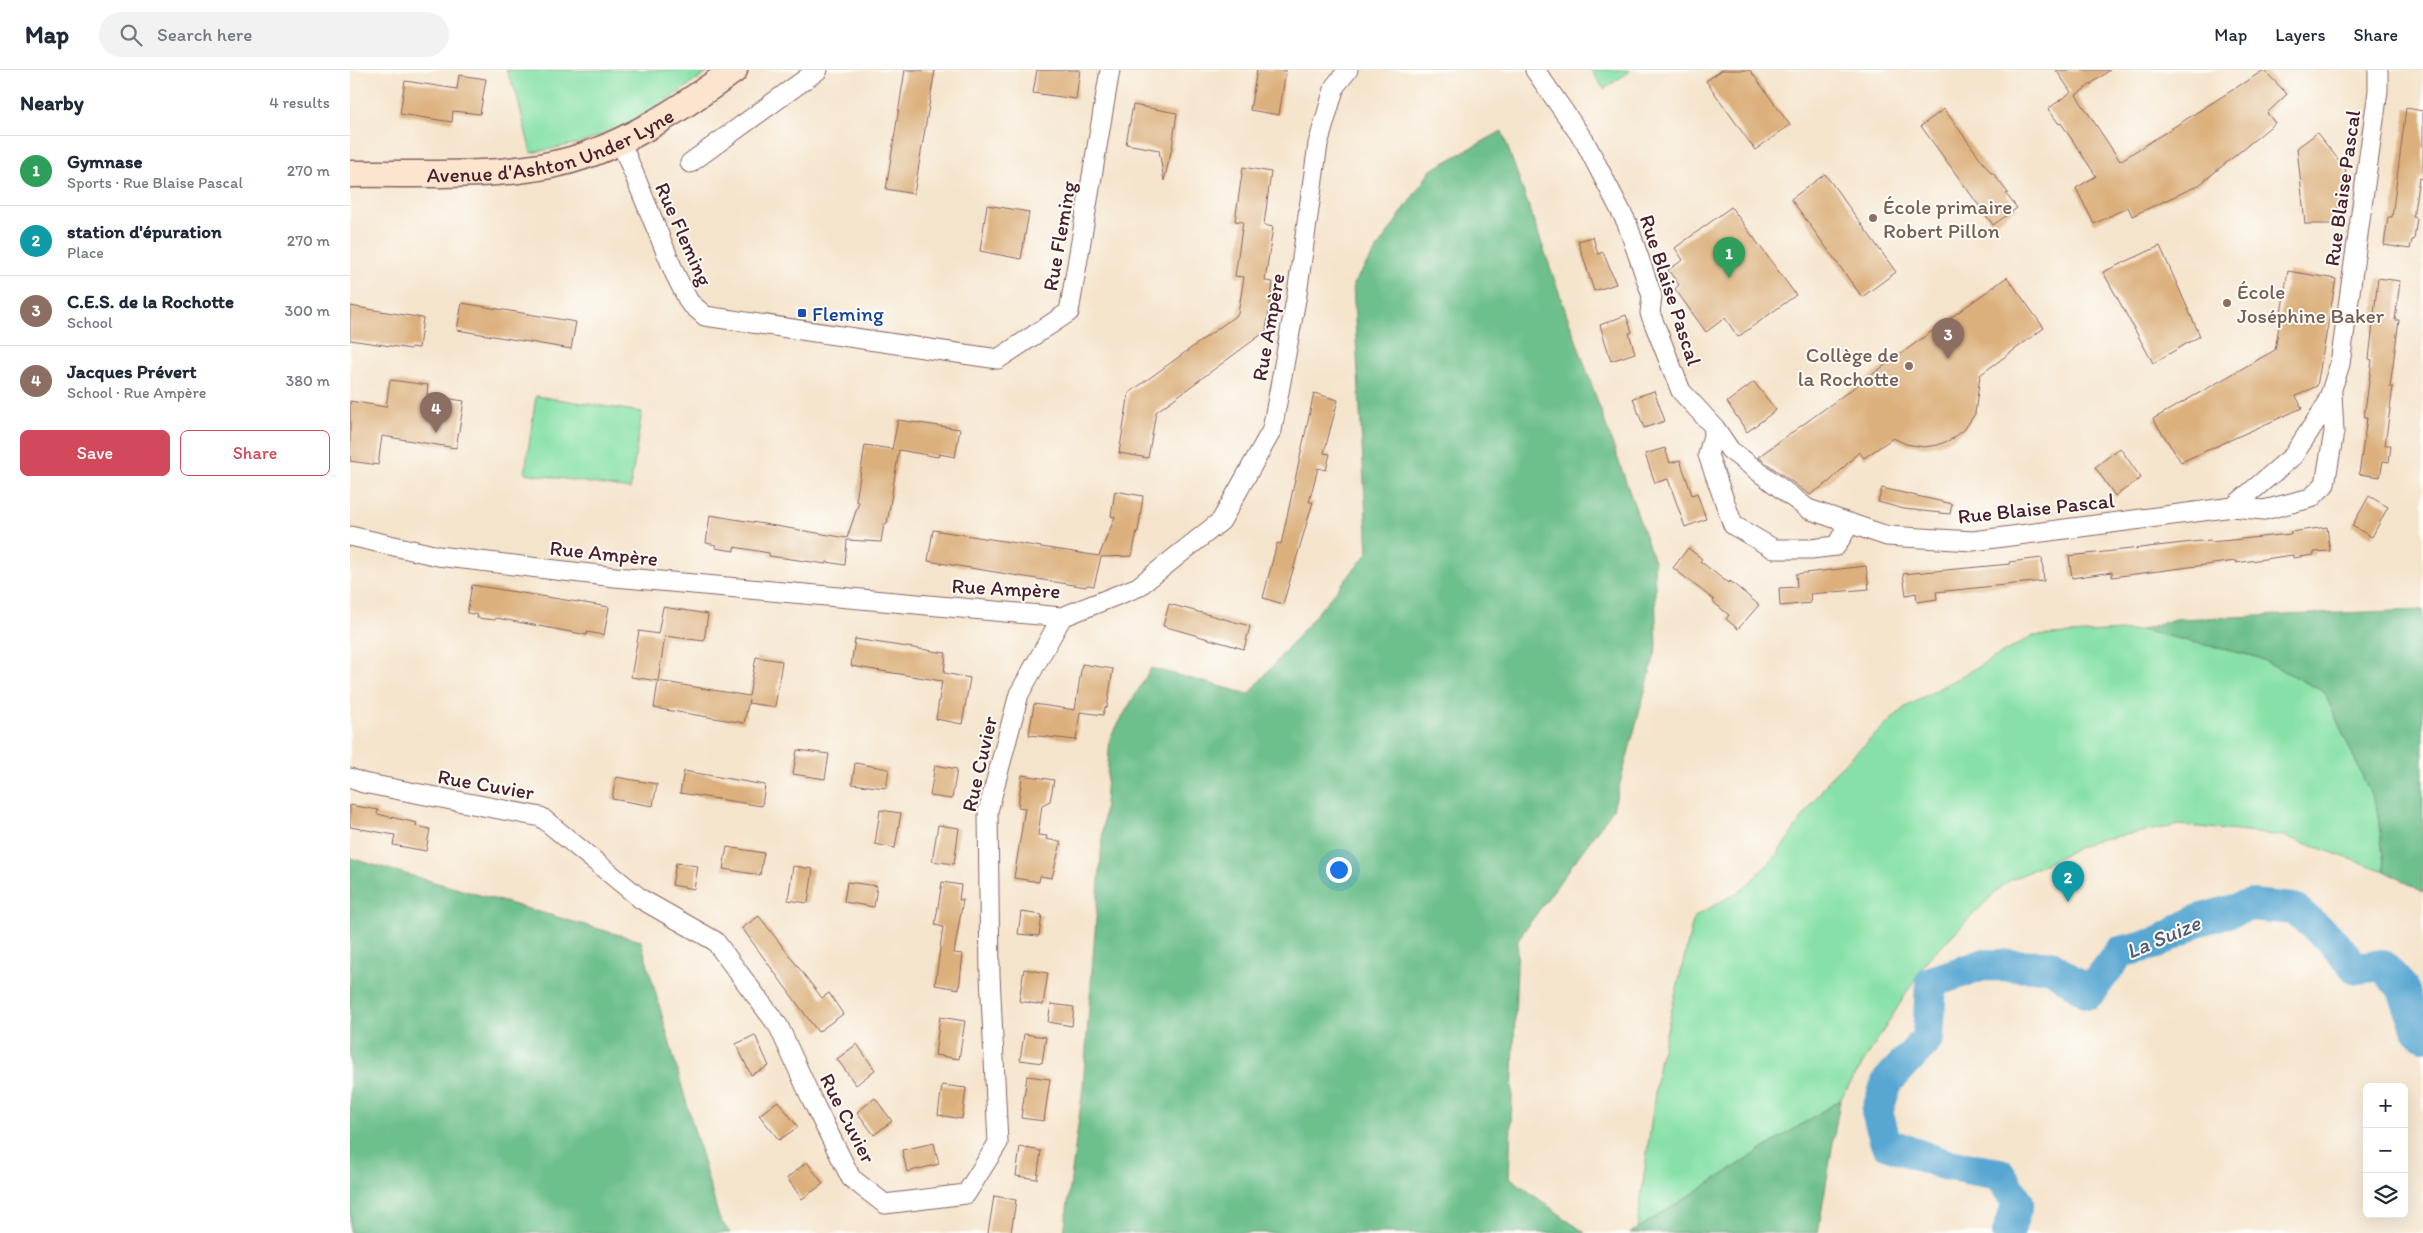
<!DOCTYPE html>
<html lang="en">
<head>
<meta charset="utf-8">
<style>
  body { margin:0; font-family:Itim,sans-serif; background:#f2f2f3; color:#1f2937 }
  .controls { position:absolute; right:15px; bottom:15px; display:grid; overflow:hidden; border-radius:8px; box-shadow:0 5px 20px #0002 }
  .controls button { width:45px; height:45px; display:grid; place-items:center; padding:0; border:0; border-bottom:1px solid #e0e1e3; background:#fff; color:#1f2937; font:25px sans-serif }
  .you { position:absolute; left:988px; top:799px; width:18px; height:18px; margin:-12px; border:4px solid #fff; border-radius:50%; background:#1a73e8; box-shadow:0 0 0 8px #1a73e833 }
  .badge { display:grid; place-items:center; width:32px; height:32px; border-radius:50%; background:#d1495b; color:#fff; font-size:16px; font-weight:700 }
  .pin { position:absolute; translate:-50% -41px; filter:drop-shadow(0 1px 2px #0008) }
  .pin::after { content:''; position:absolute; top:26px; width:18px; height:15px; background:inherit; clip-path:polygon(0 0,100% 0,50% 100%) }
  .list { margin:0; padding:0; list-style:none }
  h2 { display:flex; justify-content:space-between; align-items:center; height:65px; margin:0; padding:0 20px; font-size:21px }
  h2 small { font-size:16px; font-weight:400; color:#747a83 }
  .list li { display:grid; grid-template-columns:32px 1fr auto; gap:15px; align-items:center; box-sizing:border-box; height:70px; padding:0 20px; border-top:1px solid #e0e1e3 }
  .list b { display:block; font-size:19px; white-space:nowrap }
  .list p { margin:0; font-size:16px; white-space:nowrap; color:#747a83 }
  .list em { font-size:16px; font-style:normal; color:#747a83 }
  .actions { display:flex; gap:10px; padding:15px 20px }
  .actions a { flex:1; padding:11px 0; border:1px solid #d1495b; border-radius:8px; text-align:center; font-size:18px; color:#d1495b }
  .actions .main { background:#d1495b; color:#fff }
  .icon { flex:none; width:28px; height:28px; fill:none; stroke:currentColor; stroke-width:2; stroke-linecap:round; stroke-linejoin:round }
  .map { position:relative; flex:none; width:2073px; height:1163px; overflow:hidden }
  header { display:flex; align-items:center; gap:30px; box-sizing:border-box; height:70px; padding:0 25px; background:#fff; border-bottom:1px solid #e0e1e3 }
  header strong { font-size:24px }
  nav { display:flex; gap:28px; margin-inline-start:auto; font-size:18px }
  .search { width:350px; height:45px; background:#f2f2f3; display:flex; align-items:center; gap:12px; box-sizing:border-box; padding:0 18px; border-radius:28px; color:#747a83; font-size:19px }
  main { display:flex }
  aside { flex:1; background:#fff }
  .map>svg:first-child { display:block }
  .green { fill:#87e1a7; stroke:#688069 }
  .forest { fill:#6dbf8c; stroke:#5c6f5c }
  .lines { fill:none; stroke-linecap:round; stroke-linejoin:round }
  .river { stroke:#58a7d2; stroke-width:32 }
  .building { fill:#dcb07d }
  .street-casing { stroke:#866463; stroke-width:21 }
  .secondary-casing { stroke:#866463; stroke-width:29 }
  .street { stroke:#fff; stroke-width:19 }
  .secondary { stroke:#fbe5cf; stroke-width:26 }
  .education-dot { fill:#8d6e63; stroke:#fdfcf7; stroke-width:2 }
  .transit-dot { fill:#1a4fb4; stroke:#fdfcf7; stroke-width:2 }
  .labels { text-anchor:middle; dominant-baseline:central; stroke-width:4; stroke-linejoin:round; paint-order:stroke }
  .street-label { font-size:21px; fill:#4a1f2b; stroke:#fdfcf7 }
  .education-label { font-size:21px; fill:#785e54; stroke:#fdfcf7; text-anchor:start }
  .transit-label { font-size:21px; fill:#164399; stroke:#fdfcf7; text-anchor:start }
  .water-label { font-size:22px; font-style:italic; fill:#505c76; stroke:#fdfcf7 }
</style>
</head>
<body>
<header>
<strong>Map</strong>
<div class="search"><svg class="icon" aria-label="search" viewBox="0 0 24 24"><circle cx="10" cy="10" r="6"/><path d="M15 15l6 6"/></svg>Search here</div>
<nav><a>Map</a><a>Layers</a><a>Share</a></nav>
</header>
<main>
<aside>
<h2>Nearby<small>4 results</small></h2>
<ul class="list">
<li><span class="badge" style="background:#2e9e5b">1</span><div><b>Gymnase</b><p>Sports · Rue Blaise Pascal</p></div><em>270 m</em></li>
<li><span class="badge" style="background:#0f9aa8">2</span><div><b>station d'épuration</b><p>Place</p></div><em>270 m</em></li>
<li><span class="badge" style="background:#8d6e63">3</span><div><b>C.E.S. de la Rochotte</b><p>School</p></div><em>300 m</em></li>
<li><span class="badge" style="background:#8d6e63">4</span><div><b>Jacques Prévert</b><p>School · Rue Ampère</p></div><em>380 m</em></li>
</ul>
<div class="actions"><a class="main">Save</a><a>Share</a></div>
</aside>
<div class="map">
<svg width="2073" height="1163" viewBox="0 0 2073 1163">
  <rect width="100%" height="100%" fill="#fdfcf7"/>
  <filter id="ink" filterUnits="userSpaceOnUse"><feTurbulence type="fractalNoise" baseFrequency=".02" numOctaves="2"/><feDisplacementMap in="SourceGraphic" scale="10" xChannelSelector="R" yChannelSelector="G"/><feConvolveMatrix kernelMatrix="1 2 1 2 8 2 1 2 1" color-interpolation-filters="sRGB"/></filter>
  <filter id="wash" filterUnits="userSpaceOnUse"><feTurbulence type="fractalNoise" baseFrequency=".0096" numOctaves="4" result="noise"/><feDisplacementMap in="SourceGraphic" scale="20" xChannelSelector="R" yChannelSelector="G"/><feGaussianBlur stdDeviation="1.12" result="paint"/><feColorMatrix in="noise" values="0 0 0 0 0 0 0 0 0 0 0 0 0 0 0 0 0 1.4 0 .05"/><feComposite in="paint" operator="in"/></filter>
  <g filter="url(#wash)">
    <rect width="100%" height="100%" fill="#f5e4cc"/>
    <path class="green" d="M156,0H360V1L280,55L234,72L181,83L166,22Z
      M1241,0H1279L1280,1L1254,19Z
      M186,326L292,342L280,419L175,403Z
      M1791,560L1907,587L1974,622L2027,738L2035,801L1934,766L1830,755L1742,771L1655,813L1577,890L1490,1030L1287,1159L1309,993L1344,847L1393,819L1425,787L1483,704L1554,638L1683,566Z"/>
    <path class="forest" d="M1152,61L1304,491L1307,577L1263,739L1168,869L1159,1107L1235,1163H714L733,1017L760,668L801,598L899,624L1018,483L1003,214L1081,100Z
      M2073,540V822L2035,801L2027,738L1974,622L1907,587L1791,560L1825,549Z
      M0,788L291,871L369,1148L380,1163H0Z
      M1490,1030L1468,1163H1280L1287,1159Z"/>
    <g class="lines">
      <path class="river" d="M1658,1163L1668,1132L1650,1104L1593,1094L1536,1073L1527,1042L1537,1012L1578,968L1581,912L1633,895L1701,896L1739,923L1770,882L1808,873L1846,851L1902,835L1944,839L1981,870L2006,898L2032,895L2052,917L2068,960L2073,965"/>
    </g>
    <g id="blocks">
      <path class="building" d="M555,0H585L564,124L536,119Z
        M687,0H730L726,29L683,23Z
        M907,0H936L929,45L900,40Z
        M1372,0H1400L1440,55L1405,80L1356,11Z
        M1706,0H1760L1726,25L1770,91L1914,0L1937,24L1917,43L1925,53L1849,115L1782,146L1778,137L1744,154L1726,118L1746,106L1711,53L1709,54L1698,39L1721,22Z
        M109,5L136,9L130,44L103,41L102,52L50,44L55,11L107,19Z
        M783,35L827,43L822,78L814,111L809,80L776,74Z
        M2056,38L2073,41V109L2069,108L2063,147L2067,148L2064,170H2062L2060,179L2034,175L2038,147H2042Z
        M1594,39L1641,103H1643L1658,123L1656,124L1667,138L1643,155L1571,56Z
        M1967,63L1996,99L1985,154H1955L1947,78Z
        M893,97L921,102L914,155L923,157L915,211L923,212L916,261L806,342L798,388L769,383L779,323L888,244L894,207L885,206L893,152L885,151Z
        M1475,104L1546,202L1512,227L1441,129Z
        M637,135L679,142L671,189L630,181Z
        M1381,137L1446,225L1388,267L1375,248L1356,262L1325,219L1329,215L1318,200L1333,190L1325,178Z
        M1243,167L1248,184L1253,182L1266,214L1244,221L1228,171Z
        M1810,176L1850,266L1803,293L1753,202Z
        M1938,201L1986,209L1967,316L1946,326L1952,338L1831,392L1803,349L1925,280Z
        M1657,207L1694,258L1630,305L1625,344L1614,360L1602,369L1588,375L1574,377L1556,374L1543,368L1514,388L1509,382L1479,412L1460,425L1408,387Z
        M2028,208L2050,211L2045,250H2049L2040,317H2043L2035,375H2041L2039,392L2033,391L2030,407L2009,404L2017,348H2014L2022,290L2019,289Z
        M112,233L226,252L221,279L107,260Z
        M0,236L73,248L69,278L61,277V279L0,270Z
        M1276,245L1282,262L1279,263L1285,283L1261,291L1250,255Z
        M40,310L78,315L77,325L114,331L106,378L32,366L28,395L0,391V331L36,337Z
        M1404,312L1426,340L1397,362L1377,332Z
        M1304,321L1315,351L1294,358L1283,328Z
        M964,323L988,330L974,383L980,384L976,400L968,398L959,432H963L933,534L913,528L927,473L931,474Z
        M548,350L610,359L605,387L589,384L588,387L549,380L537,454H534L531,472L497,470L495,495L477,492L476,494L434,488L419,486V483L384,477V481L365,478L366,475L356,473L360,445L497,468L509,432L506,431L515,375L542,379Z
        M1315,378L1320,393L1330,390L1342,425L1347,423L1356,449L1335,457L1318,409L1305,413L1295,384Z
        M1770,378L1791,408L1765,426L1745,397Z
        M1532,418L1602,434L1600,444L1554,439L1528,432Z
        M765,421L793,426L788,462L787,461L782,486L751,487L744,516L737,515L736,517L578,491L583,460L749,486L765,447L761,446Z
        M2019,426L2038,437L2022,467L2002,456Z
        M1977,457L1980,481L1964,482V485L1943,488V485L1886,493V491L1762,507V502L1722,508L1719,486L1860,470L1861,472L1941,464L1940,462Z
        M1338,478L1352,489L1350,491L1378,513L1380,511L1409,535L1388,559L1376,549L1379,545L1363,532L1364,530L1323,498Z
        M1692,488L1694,511L1586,522L1587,529L1567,532L1566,523L1556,525L1553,504L1660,494L1659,492Z
        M1516,496L1519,519L1460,524L1461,533L1430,536L1429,518L1447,517L1446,504Z
        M122,515L259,537L254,565L237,562V565L146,548L145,550L127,548L128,545L117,543Z
        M819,534L900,556L894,579L813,556Z
        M313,537L358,544L354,571L315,566L308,611L281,607L289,561L308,564Z
        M505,569L596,583L594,603L620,608L612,654L586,649L592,611L501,596Z
        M406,587L432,591L425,637L398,633L399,630L394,653L304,638L308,611L399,626Z
        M732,594L763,599L757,638L755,637L753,645L730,642L726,670L679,665L684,634L725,640Z
        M447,680L479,684L475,709L443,704Z
        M505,693L539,699L536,718L502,714Z
        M585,695L607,699L602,729L580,726Z
        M334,701L415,715L412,736L330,723Z
        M672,705L704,710L700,731L692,735L688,765L697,766L696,769L711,772L702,808L690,806L689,812L664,808L675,738L668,737Z
        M266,707L307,714L303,736L262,729Z
        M0,735L28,740L27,744L67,753L66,756L80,759L76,781L43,775L45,765L0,757Z
        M530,740L551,743L545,778L525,774Z
        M588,755L609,758L604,794L582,791Z
        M377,777L414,783L410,805L373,799Z
        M326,793L348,796L344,819L322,815Z
        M443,796L463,799L458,833L438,830Z
        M497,812L527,816L524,837L494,832Z
        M592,812L611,815L609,830H613L604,883L613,884L609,919L585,915L593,857L585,855Z
        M671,842L692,845L689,866L668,864Z
        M409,846L472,928L479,923L493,944L468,962L392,858Z
        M674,899L698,903L693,935L669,931Z
        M701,934L724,937L722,956L698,952Z
        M590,947L615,951L609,989L585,985Z
        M674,964L696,967L692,993L670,990Z
        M405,965L419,996L401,1005L386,974Z
        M507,974L525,1000L506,1015L487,989Z
        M677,1006L700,1009L694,1051L671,1048Z
        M592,1015L616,1018L612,1049L588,1045Z
        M525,1028L542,1051L524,1065L507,1042Z
        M428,1031L448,1057L429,1070L409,1045Z
        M584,1073L589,1094L557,1102L552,1080Z
        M670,1077L691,1081L687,1109L666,1106Z
        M457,1092L473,1114L452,1129L437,1108Z
        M644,1126L666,1130L661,1163H638Z"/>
    </g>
  </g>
  <g filter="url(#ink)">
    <use href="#blocks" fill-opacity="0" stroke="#866463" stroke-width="1"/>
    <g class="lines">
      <defs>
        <path id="street" d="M1185,0L1235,72L1277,153L1302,226L1300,243L1331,321L1365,358L1380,380L1458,439L1537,466L1623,471L1883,437L1943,386L1977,334L1990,294L2028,21V0
          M270,70L325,204L339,232L355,246L648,289L719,242L760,0
          M340,93L468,0
          M1365,358L1358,385L1383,455L1424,479H1461L1486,476L1500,453
          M1883,437L1914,440L1961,428L1975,414L1984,362L1982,323
          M0,466L88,486L265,507L712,547L788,517L871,451L922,360L947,224L968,74L985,16L998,0
          M0,708L13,713L191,747L291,829L365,871L429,957L462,1030L501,1108L535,1134L616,1124L648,1073L640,905L638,741L669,624L712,547"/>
        <g id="secondary">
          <path id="s1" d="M0,104C67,103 135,108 200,95C265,83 332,38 384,0"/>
        </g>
      </defs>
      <use href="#street" class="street-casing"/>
      <use href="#secondary" class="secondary-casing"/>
      <use href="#street" class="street"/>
      <use href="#secondary" class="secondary"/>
    </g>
  </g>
  <g class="education-dot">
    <circle cx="1523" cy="148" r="5"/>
    <circle cx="1877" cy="233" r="5"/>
    <circle cx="1559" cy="296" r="5"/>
  </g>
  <rect class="transit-dot" x="447" y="238" width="10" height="10" rx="2.5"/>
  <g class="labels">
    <g class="street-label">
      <text stroke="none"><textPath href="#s1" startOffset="205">Avenue d'Ashton Under Lyne</textPath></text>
      <text transform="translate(1992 118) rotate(-82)">Rue Blaise Pascal</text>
      <text transform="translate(334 164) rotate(66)">Rue Fleming</text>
      <text transform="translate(709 166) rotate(-80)">Rue Fleming</text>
      <text transform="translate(1321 220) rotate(72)">Rue Blaise Pascal</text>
      <text transform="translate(918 257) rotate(-80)">Rue Ampère</text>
      <text transform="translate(1686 438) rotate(-6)">Rue Blaise Pascal</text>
      <text transform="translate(254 483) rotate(6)">Rue Ampère</text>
      <text transform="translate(656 518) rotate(3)">Rue Ampère</text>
      <text transform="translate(629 694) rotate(-77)">Rue Cuvier</text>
      <text transform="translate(136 714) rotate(10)">Rue Cuvier</text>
      <text transform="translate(498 1048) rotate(63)">Rue Cuvier</text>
    </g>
    <g class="education-label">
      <text x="1533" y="136">École primaire<tspan x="1533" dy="24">Robert Pillon</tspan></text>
      <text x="1887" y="221">École<tspan x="1887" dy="24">Joséphine Baker</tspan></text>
      <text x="1549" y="284" text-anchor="end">Collège de<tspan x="1549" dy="24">la Rochotte</tspan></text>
    </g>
    <g class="transit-label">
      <text x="462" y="243">Fleming</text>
    </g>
    <g class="water-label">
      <text transform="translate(1813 867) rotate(-23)">La Suize</text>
    </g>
  </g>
</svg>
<div class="controls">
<button>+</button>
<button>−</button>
<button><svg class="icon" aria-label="layers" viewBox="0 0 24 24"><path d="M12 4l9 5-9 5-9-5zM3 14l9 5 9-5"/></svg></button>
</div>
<div class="you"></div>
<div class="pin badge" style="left:1379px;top:208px;background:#2e9e5b">1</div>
<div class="pin badge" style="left:1718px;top:832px;background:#0f9aa8">2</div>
<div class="pin badge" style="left:1598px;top:289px;background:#8d6e63">3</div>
<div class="pin badge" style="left:86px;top:363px;background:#8d6e63">4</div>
</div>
</main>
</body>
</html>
